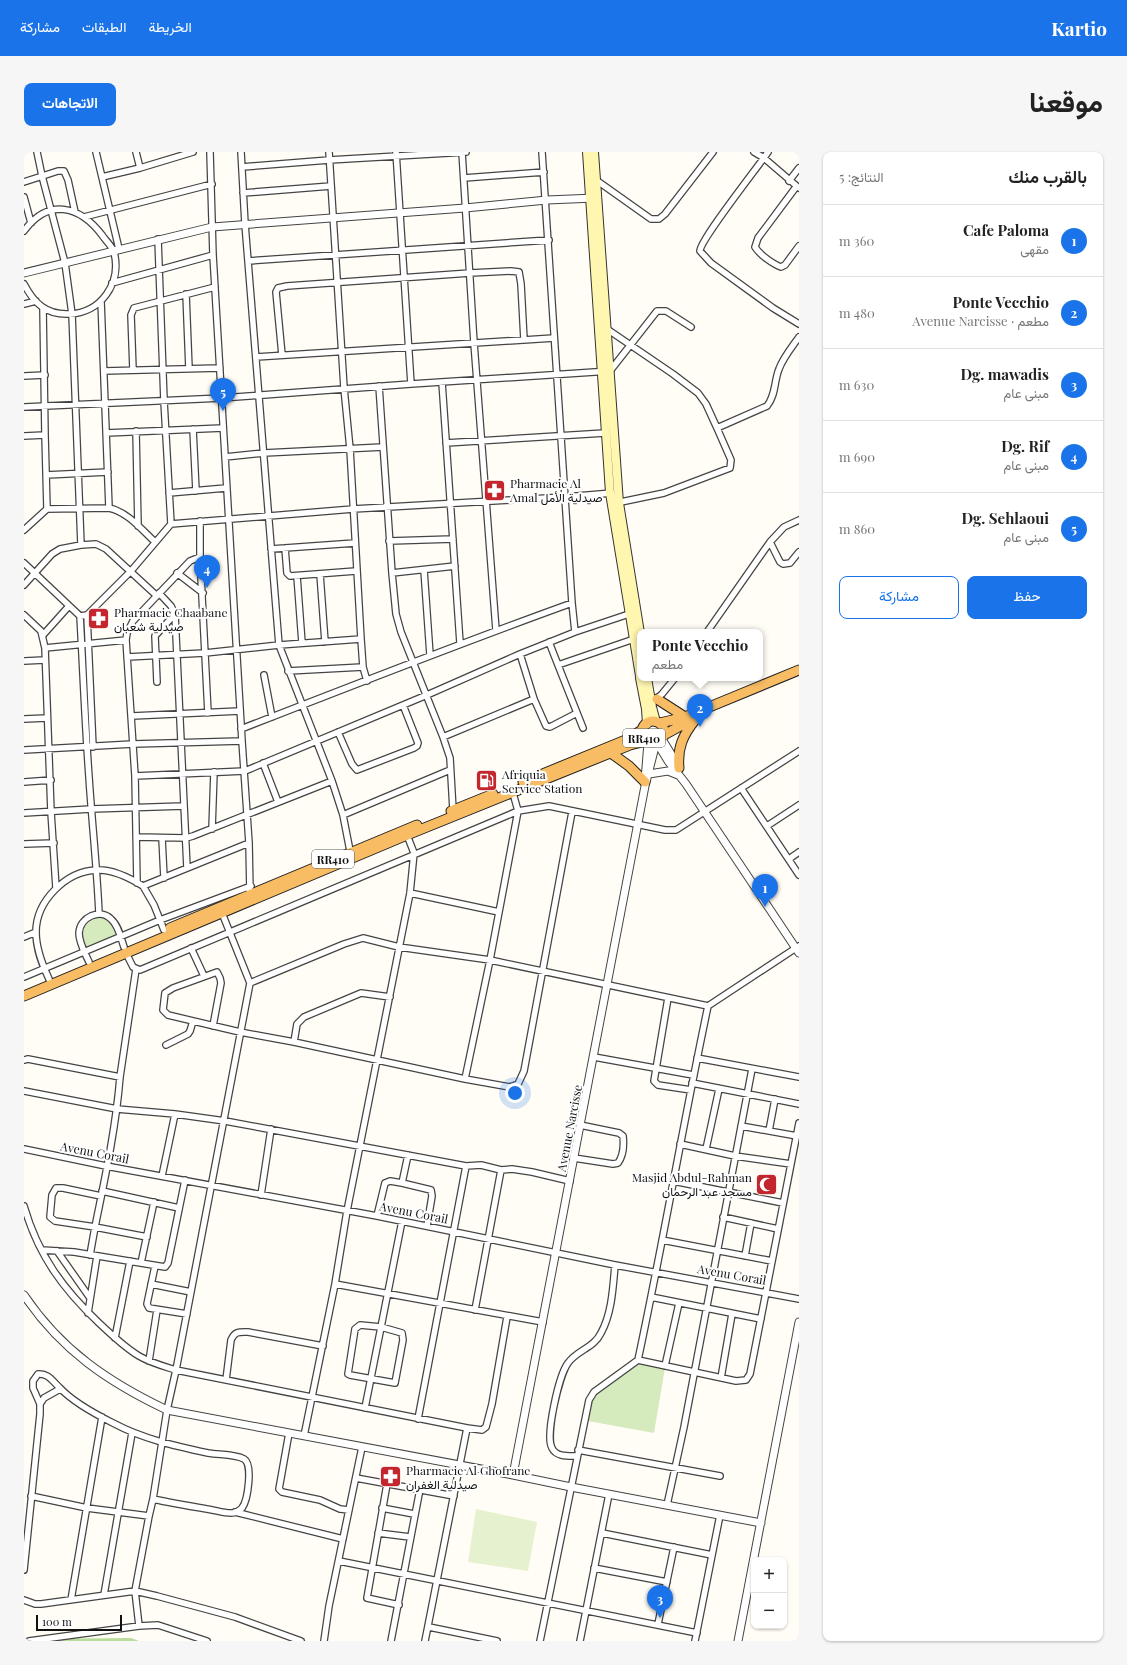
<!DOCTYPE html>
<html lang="ar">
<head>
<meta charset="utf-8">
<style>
  body { margin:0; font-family:"Playfair Display",Vazirmatn,serif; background:#f6f6f6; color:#222; direction:rtl }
  .controls { position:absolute; right:12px; bottom:12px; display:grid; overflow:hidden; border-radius:8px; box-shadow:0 1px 3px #0004 }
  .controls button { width:36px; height:36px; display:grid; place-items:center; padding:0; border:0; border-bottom:1px solid #e0e0e0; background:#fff; color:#222; font:20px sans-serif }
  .scale { position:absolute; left:12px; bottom:10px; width:86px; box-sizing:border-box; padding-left:4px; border:2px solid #111; border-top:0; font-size:11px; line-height:14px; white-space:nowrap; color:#111; -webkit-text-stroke:3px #fff; paint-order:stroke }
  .you { position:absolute; left:491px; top:941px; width:14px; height:14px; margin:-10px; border:3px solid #fff; border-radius:50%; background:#1a73e8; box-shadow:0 0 0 6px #1a73e833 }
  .badge { display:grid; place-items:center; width:26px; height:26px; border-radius:50%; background:#1a73e8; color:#fff; font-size:13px; font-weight:700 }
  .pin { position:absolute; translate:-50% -33px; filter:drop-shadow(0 1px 2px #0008) }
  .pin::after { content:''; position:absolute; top:21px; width:14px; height:12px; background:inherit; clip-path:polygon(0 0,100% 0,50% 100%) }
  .popup { position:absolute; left:613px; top:477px; width:126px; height:52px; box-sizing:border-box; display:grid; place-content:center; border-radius:8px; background:#fff; filter:drop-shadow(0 1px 3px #0005); font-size:13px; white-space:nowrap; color:#767676 }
  .popup b { font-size:15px; color:#222 }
  .popup::after { content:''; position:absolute; left:50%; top:100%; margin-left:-8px; border:8px solid transparent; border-top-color:#fff }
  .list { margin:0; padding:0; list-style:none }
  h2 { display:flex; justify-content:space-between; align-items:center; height:52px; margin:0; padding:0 16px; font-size:17px }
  h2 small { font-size:13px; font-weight:400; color:#767676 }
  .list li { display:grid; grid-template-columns:26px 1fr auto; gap:12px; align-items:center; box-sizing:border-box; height:72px; padding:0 16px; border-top:1px solid #e0e0e0 }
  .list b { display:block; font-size:15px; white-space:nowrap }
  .list p { margin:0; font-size:13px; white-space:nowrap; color:#767676 }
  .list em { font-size:13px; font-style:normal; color:#767676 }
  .actions { display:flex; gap:8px; padding:12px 16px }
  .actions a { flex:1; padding:9px 0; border:1px solid #1a73e8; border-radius:8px; text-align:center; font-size:14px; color:#1a73e8 }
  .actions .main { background:#1a73e8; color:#fff }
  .map { position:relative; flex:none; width:775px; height:1489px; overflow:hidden; direction:ltr; border-radius:8px }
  header { display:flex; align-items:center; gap:24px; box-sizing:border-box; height:56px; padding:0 20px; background:#1a73e8; color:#fff }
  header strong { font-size:19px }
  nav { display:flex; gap:22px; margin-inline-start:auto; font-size:14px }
  .intro { display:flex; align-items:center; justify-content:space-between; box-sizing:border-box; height:96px; padding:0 24px }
  h1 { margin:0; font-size:28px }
  .button { padding:10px 18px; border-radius:8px; background:#1a73e8; color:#fff; font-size:14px; font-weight:700 }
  main { display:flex; gap:24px; padding:0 24px }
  aside { flex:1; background:#fff; border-radius:8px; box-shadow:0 1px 3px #0004 }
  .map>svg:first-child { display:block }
  .green { fill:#d5ebbd }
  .forest { fill:#b9dc9c }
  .pitch { fill:#e6f2cf }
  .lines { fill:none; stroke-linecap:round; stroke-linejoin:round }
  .minor-casing { stroke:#444; stroke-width:8 }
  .tertiary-casing { stroke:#444; stroke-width:9 }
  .secondary-casing { stroke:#333; stroke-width:10 }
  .trunk-casing { stroke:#222; stroke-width:11 }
  .minor { stroke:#fff; stroke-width:5.5 }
  .tertiary { stroke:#fff; stroke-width:7 }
  .secondary { stroke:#fff6b0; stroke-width:8 }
  .trunk { stroke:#f7bc64; stroke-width:9 }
  .labels { text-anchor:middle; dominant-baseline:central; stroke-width:4; stroke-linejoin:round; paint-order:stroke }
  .shield { fill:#fff; stroke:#585858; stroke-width:1 }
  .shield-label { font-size:11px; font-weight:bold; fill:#111 }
  .poi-label { font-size:12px; fill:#111; stroke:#fff; text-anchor:start }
  .street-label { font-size:12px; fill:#111; stroke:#fff }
</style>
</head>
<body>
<header>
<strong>Kartio</strong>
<nav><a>الخريطة</a><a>الطبقات</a><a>مشاركة</a></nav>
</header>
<div class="intro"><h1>موقعنا</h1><a class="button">الاتجاهات</a></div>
<main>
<aside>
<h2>بالقرب منك<small>النتائج: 5</small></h2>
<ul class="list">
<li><span class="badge">1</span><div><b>Cafe Paloma</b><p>مقهى</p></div><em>360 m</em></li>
<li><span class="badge">2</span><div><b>Ponte Vecchio</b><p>مطعم · Avenue Narcisse</p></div><em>480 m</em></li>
<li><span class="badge">3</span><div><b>Dg. mawadis</b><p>مبنى عام</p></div><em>630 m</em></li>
<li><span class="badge">4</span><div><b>Dg. Rif</b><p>مبنى عام</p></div><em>690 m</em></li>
<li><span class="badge">5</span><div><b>Dg. Sehlaoui</b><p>مبنى عام</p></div><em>860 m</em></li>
</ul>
<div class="actions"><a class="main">حفظ</a><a>مشاركة</a></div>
</aside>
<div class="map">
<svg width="775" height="1489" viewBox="0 0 775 1489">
  <rect width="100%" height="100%" fill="#fffdf5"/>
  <path class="green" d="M75,765L85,768L92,784L62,796L58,782L61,772Z
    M614,1212L641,1216L630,1281L564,1269L568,1247L571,1242Z"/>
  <path class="forest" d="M107,1486L115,1489H0V1487Z"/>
  <path class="pitch" d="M452,1357L513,1370L504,1419L444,1410Z"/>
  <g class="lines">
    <defs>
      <path id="minor" d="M13,0L18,24L41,111L48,162L57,393
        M72,0L95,97
        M112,0L116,16
        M186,0L189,103L218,589L225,691L226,741
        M217,0L221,72L255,493L308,629L319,663L326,699
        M305,0L320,236L326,297L337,487L339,515L343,529
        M372,0L387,232
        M438,0L450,191L472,478
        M730,0L740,6L775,36
        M744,0C734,15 676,88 676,99L687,111L749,156L775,172
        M218,15L305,8L442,0
        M78,25L116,16L169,0
        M440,26L520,20
        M570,28H572L627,67H635L641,62L689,0
        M765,29L775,16
        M0,30L34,19H40L44,28L51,60
        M772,35L734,86L731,95C736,103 749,112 757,115L761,113L775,94
        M219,41L307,34
        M0,45L7,71
        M60,65L188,32
        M0,79C24,46 55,53 78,83C81,88 88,94 90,100C98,131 77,161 45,162C22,163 10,151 0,132
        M224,109L525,88
        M88,131L189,103
        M162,142L165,217
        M77,149L85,356
        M0,152L12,149
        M19,156L21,283
        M580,175L649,222L674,241L682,252L693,276L743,254C752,243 750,229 755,217C759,206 768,195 775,185
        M258,203L252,140L254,136L263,134L446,121L487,119L495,120L497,132L500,188
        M232,205L530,186
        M109,218L107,163L110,156L191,135
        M80,219L196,216
        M0,224L21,223
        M418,230L436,491
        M355,234L368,421L372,462L377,480L419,585L510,547L496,502
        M0,255L198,246L387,232L586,219L633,159H642L667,175
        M169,277L172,339
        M112,279L114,374
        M82,281L199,276
        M0,284L21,283L23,357
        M422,291L581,281
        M201,305L240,301L359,295
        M22,323L84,320
        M145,341L202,336
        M592,351L640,341L706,316L707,308L693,276
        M147,372L329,357L541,345L588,341
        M0,378L23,357L85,356C104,360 118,378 131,390
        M365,389L429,387
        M746,390L756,410L759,412L766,411L775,400
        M261,396L263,421L266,424L332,419
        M247,397L331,391
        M176,405L184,561
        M0,411L56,464C59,518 61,571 65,625C68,671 73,716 75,762
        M400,418L406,503
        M153,421L179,441
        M368,421L431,414
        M296,422L301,490
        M273,424L278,491
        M0,433L28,402L36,397L57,393L72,392L82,397L133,444
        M135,441L147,454L151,462L163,716
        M548,451L551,480
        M0,463L17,479L21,496L102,488
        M63,463L69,595
        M56,464L63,463L107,419L147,372L140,249L134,87
        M683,480L746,390L760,375L775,368
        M19,483L45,454
        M525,490L534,513L610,487
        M21,496L27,660L32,736
        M103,505L181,501L255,493L337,487
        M0,509L21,508
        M534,513L559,576
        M264,519L339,515
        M240,523L248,565
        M133,530L131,484L151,462
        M510,547L522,574L526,575L553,561
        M631,548L638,542L651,526
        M108,564L216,559
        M0,567L23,566
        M217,577C327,534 437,491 548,451L518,0
        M314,580L328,612L333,618L390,596L393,594L394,591L379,553
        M419,585L426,606L429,658
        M0,598L109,592L218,589
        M239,611L254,650
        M111,624L221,619L403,543L496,502L551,480L608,461
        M0,630L27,628
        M717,636L775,723
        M0,661L67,657L160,654
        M319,663L426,618
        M743,674L775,653
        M188,677L190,620
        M112,685L162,686L169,684L308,629
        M138,686L140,726
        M0,692L30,691
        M765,707L775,700
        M113,731L111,624L102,488L103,481L109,469L166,409L176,405V369
        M386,741L475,760
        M140,778L130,753L119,734L225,691
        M0,785L12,780
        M167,796L180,824
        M102,801L109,815L116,818L494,659L525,654L641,678H652L775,599
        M65,810C61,801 55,791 55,781C56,765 76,756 87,767C95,774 97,787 100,795
        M0,825L136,768L227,734
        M25,827C18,812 12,797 12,780C12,749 42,719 73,718C89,717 106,726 119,734
        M226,831L320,792L339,786L375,795L466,808L684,854
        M644,846L630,929L634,933L667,938
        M189,874L197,831L196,826L193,820L149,836L141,841L139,858L144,863L216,880L270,890L441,927L486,935L494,932L500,919L548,660
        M270,890L273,872L280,865L337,841L366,845
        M142,893L164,882L166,879L169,869
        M570,905L669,923
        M673,906L775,925
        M0,908L4,907L96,925L112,817
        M441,927L466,808L494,659L489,641
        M668,931L775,952
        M0,939L93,957L151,962L201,969L442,1014L457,1013L477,1018L488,1017L508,1020L546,1029
        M717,974L773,984
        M745,979L751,947
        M656,992L711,1004L767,1012
        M0,997L82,1014L353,1064L591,1113L775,1147
        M682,997L695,937
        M550,1006L589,1012L594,1011C599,1004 600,993 599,984L595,981L556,973
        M138,1024L151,962
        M649,1029L759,1051
        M378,1031L407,1038L408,1044L403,1074
        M78,1039L155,1056
        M237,1043L247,977
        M77,1044L39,1036H32L28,1043L26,1065L31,1069L71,1075C81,1026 92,975 96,925
        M0,1054C14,1103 39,1137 75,1171C88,1183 100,1195 115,1204C127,1211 139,1214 152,1218L443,1276L401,1489
        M353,1064L361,1031L366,1029L378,1031L384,1003
        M699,1065L754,1077
        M638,1088L748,1109
        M18,1098L50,1100L141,1115L144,1111L161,1028
        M33,1099L66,1146
        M66,1103L71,1075L123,1085
        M721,1104L727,1071
        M117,1111L130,1050
        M131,1114L123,1152L125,1156L163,1162
        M127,1132L167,1140
        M311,1132L519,1170
        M627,1145L737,1167
        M451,1158L477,1018
        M64,1161L73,1104
        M336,1173L357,1175L378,1181L379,1188L371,1231L326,1223L324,1222L331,1177Z
        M91,1186L106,1109
        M614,1208C639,1091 659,972 684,854L775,794
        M125,1209L133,1158
        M641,1214L655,1151
        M697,1226L708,1162
        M202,1228L207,1188C211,1179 215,1180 224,1180L299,1194
        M16,1252L20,1246L36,1237
        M341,1256L378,1069
        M394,1267L442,1014
        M443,1276L458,1278L462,1275L468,1252L483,1165
        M265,1281L255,1337L258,1340L296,1348L316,1357L325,1358
        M280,1284L311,1132L323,1059L386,741L390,701L383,683
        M554,1298L696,1324
        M553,1304C544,1304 532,1305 528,1296C521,1284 535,1223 544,1211C553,1198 570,1196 577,1181C588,1161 589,1135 591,1113
        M332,1326L430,1344
        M363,1332L343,1446L375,1453
        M7,1344L63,1356L125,1364
        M643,1353L660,1275L728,917
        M358,1356L390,1362
        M211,1360L319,1387
        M354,1381L386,1385
        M578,1381L688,1403
        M315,1409L673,1481
        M570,1416L643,1430
        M0,1418L16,1262V1252L9,1236V1229L14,1222C25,1221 29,1230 36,1236C48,1249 73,1263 89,1271C119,1287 151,1294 184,1301C195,1303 210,1302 220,1307C229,1312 224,1348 218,1356C215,1359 211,1361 207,1361C199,1361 191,1358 183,1357C165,1354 147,1351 129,1347
        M80,1443L108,1281
        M0,1448L11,1452H17L111,1439L133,1444L211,1465L277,1489
        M47,1448L78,1265
        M634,1472L650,1395
        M115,1474L111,1439L125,1364L129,1347L143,1258L152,1218L226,831L198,761
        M405,1475L473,1489
        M5,1489L115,1474L134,1473L183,1489
        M300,1489L305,1454L338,1295
        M367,1489L396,1337
        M516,1489L565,1248L570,1240L614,1208L712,1229L722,1228L726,1222L775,971
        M556,1489L585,1342
        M671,1489L696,1363"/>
      <path id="tertiary" d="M0,121L188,75L441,56L523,48L571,46
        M638,587L655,615
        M633,591L644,609L662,632L775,801
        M625,622L644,619L654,623
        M621,628L624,590
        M0,1143C37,1198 84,1230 143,1258L489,1323L547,1335L737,1371
        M489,1323L621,634L632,591
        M714,1489L775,1170"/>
      <path id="secondary" d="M563,0L586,341L616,524
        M570,0L595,351L616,481
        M616,526L622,557L623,572
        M623,526L628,555L632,570"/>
      <path id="trunk" d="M633,547L661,565
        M618 580a11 11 0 1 1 22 0a11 11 0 1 1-22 0Z
        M636,571L661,565L775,518
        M640,583L667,568
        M587,601L605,614L621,630
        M655,616C653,596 659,583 671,568
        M499,630L604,587L618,578
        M427,659L469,642
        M146,776L393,673
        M0,844L383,683L606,593L622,589"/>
    </defs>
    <use href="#minor" class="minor-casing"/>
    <use href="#tertiary" class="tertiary-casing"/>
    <use href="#secondary" class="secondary-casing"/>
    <use href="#trunk" class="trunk-casing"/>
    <use href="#minor" class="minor"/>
    <use href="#tertiary" class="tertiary"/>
    <use href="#secondary" class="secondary"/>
    <use href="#trunk" class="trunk"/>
  </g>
  <defs>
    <symbol id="pharmacy-square" viewBox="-11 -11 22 22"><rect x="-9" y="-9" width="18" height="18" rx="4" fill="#c4262e" stroke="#fff"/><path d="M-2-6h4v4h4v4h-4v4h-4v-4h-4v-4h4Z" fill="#fff"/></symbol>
    <symbol id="fuel-square" viewBox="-11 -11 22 22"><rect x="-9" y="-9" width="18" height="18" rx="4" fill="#c4262e" stroke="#fff"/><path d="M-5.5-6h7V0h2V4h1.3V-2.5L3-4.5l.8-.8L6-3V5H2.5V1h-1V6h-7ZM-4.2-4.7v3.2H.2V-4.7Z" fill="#fff"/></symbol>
    <symbol id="mosque-square" viewBox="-11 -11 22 22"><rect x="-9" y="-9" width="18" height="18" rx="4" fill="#c4262e" stroke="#fff"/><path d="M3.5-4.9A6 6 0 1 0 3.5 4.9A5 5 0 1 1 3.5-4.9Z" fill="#fff"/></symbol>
  </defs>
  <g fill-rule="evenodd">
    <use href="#pharmacy-square" x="458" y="326" width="25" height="25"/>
    <use href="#pharmacy-square" x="62" y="454" width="25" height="25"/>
    <use href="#fuel-square" x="450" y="616" width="25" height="25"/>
    <use href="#mosque-square" x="730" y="1020" width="25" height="25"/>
    <use href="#pharmacy-square" x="354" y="1312" width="25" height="25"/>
  </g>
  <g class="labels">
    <g class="shield">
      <rect x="599" y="577" width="42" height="18" rx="3"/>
      <rect x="288" y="698" width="42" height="18" rx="3"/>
    </g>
    <g class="shield-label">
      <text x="620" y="586">RR410</text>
      <text x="309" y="707">RR410</text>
    </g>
    <g class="poi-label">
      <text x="486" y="331">Pharmacie Al<tspan x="486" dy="14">Amal صيدلية الأمل</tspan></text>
      <text x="90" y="460">Pharmacie Chaabane<tspan x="90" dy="14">صيدلية شعبان</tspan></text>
      <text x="478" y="622">Afriquia<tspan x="478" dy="14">Service Station</tspan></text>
      <text x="728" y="1025" text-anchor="end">Masjid Abdul-Rahman<tspan x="728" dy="14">مسجد عبد الرحمان</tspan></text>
      <text x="382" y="1318">Pharmacie Al Ghofrane<tspan x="382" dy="14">صيدلية الغفران</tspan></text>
    </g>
    <g class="street-label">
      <text transform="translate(545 976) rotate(-79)">Avenue Narcisse</text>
      <text transform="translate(71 1000) rotate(11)">Avenu Corail</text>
      <text transform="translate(390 1060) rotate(11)">Avenu Corail</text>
      <text transform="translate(708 1122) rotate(10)">Avenu Corail</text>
    </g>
  </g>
</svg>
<div class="controls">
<button>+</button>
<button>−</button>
</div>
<div class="scale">100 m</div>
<div class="you"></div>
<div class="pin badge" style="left:741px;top:755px">1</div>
<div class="pin badge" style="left:676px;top:575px">2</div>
<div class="popup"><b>Ponte Vecchio</b>مطعم</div>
<div class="pin badge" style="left:636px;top:1466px">3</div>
<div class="pin badge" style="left:183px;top:436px">4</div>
<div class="pin badge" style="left:199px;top:259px">5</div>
</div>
</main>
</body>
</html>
